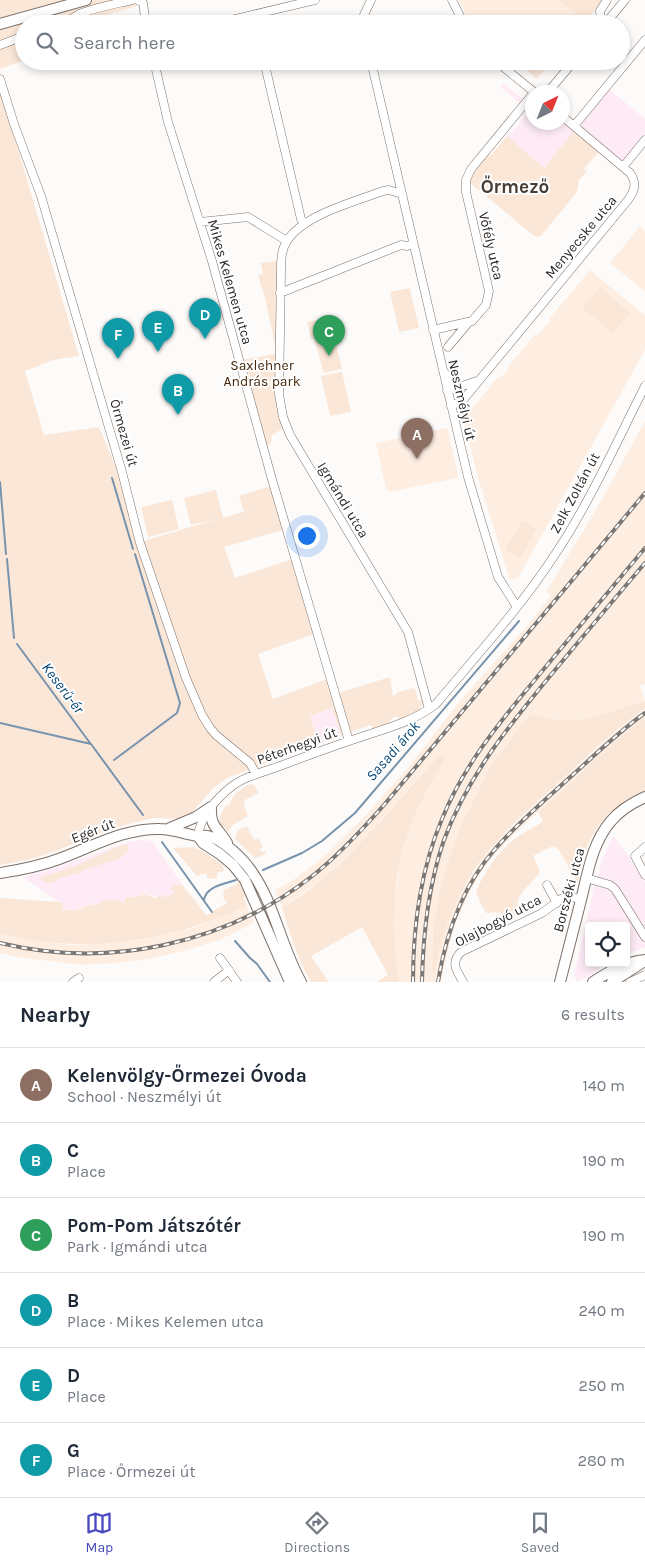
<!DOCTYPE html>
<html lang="en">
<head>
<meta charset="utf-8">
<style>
  body { margin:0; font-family:Karla,sans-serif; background:#f2f2f3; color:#1f2937 }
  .controls { position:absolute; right:15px; bottom:15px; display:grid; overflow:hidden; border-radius:5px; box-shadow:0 2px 8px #0003 }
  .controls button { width:45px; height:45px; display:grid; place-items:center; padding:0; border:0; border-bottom:1px solid #e0e1e3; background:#fff; color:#1f2937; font:25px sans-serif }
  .compass { position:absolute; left:525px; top:85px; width:45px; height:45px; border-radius:50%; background:#fff; box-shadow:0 2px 8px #0003; rotate:43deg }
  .you { position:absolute; left:306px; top:535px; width:18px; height:18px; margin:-12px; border:4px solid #fff; border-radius:50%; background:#1a73e8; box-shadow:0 0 0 8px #1a73e833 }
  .badge { display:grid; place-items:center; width:32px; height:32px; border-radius:50%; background:#494ac0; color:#fff; font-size:16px; font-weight:700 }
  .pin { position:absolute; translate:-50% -41px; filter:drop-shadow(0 1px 2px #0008) }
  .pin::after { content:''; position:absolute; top:26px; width:18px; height:15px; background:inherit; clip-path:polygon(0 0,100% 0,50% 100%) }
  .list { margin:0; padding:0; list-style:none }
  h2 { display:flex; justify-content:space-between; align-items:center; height:65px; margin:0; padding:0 20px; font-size:21px }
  h2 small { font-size:16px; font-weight:400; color:#747a83 }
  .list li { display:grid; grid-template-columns:32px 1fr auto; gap:15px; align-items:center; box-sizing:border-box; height:75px; padding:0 20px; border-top:1px solid #e0e1e3 }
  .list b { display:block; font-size:19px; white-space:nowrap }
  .list p { margin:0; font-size:16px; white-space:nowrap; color:#747a83 }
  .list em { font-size:16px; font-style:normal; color:#747a83 }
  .icon { flex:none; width:28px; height:28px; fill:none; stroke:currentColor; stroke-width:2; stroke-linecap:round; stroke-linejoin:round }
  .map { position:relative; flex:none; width:645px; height:982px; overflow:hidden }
  .search { position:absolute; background:#fff; box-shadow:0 2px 8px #0003; left:15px; right:15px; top:15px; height:55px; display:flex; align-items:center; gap:12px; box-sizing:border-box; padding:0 18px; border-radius:28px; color:#747a83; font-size:19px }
  .sheet { height:515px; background:#fff }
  nav { display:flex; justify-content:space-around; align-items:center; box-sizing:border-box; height:70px; border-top:1px solid #e0e1e3; background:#fff; font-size:14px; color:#747a83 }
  nav a { display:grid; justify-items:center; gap:2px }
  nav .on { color:#494ac0 }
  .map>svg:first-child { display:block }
  .commercial { fill:#feebf6 }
  .built { fill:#feeee2 }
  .green { fill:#fbe7d8 }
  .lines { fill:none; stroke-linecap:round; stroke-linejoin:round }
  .stream { stroke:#7893ad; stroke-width:2 }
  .minor-casing { stroke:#7d7169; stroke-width:9 }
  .major-casing { stroke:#7d7169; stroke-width:12 }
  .minor { stroke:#fff; stroke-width:8 }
  .major { stroke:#fff; stroke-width:10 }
  .rail-casing { stroke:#7b7774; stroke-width:4 }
  .rail { stroke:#fff; stroke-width:2; stroke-dasharray:5.5; stroke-linecap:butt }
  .labels { text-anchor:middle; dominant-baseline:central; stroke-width:4; stroke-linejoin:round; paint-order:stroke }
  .street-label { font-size:14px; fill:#2c2724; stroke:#fff }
  .park-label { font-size:14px; fill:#46280d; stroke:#fff }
  .water-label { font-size:15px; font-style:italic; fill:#094978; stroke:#fff }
  .district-label { font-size:19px; font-weight:bold; fill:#473d35; stroke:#fff }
</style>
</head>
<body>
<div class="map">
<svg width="645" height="982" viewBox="0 0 645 982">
  <rect width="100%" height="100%" fill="#fdfbf9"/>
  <path class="commercial" d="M503,83L529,104L532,101V122H562L563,119L574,129L608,88L645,119V137L619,169L574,132L544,168L508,137L529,111L500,87Z
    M332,708L341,735L319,744L310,716Z
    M613,836L628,855L645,882V948L626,954V926H589V963H607L580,981H577L574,976L594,887L603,858Z
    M143,840L152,841L182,884L174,886L171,888L174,893L165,898L143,894L137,897H126L124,903L91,904L74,911L62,909L63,903L59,902L23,877L59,867L128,842Z"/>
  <path class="built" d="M459,0H604L583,24H473L465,13Z
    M640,226L645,231V292L610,263Z
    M590,270L645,315V350L518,578L510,580L478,478L464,421L469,419L467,415L497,378L501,377L508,370V367L535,334L537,336L550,321L549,319Z
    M645,421V684L640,686L645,701L583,720H556L530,714L492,764L460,827L448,861L439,895L433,928L432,971H435L441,944L449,919L461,891L485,856L502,836L521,818L616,731L645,709V718L621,736L526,823L506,842L490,860L478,877L468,895L456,922L449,946L441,982H399L395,953L394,910L400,857L414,816L442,754L417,779L359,845L322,879L282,908L275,890L293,880L312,866L331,850L362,819L407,769L464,696L525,628L551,596L546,592L601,501Z
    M446,428L448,429L458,475L457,478L390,492L386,489L376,443Z
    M247,906L254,923L219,940L183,951L149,959L116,963L82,965L17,957L0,953V933L45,942L71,945L112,943L142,940L196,927Z"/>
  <path class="green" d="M0,0H143L140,5L76,24H24V60L0,69Z
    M558,0H599L602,2L585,21Z
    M515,61H552L537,79Z
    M0,88L79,356L53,360L25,371L44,435L99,427L116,468L137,543L217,519L191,525L184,498L216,490L223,518L255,508L244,511L239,496L271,486L286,529L224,547L235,578L295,558L317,633L258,654L273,699L330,678L335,694L390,677L393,696L397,694V692L415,688L418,701L422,700L423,703L420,708V711L399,720L398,716L392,718L393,719L382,726L373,729L371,725L341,735L332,708L310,716L319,744L227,778L213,788L192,813L186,816L177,819L153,818L128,824L112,829L53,852L32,859L0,865Z
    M574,131L599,152L584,169L587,171L579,180L577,192L541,236L537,237L534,236L469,182V177L487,153L491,155L507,136L544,168Z
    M275,261H279L283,425L282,429L272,435L271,444L265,446L241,360L275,354V345L265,298L258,275L263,274L261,263Z
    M600,287L630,313L613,333L582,308Z
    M410,288L419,328L399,332L390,292Z
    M337,316L341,342L336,344L342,369L324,373L314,339H311L307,322Z
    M342,372L351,412L330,416L321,376Z
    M172,500L179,529L148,537L141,507Z
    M522,521L537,529L520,558L505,550Z
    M645,701V709C616,728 592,752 567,775C529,810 484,845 461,893C448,918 440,944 435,972L432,971L433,928L439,895L448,861L460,827L492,764L530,714L556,720H583Z
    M645,718V791C636,796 626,801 618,807C593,824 581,855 578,884L559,850L553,846L533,856L540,872C532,884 521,889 517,903L522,913L505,919L501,912L486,913L480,902L476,891C484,872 502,846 520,835C528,830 536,827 543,821L538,812L621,736Z
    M441,754L446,758C430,783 416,808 407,837C404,844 401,852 400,859C392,900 393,941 399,982H376L388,975L362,927L311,956L329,982H311C297,959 290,933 282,908C296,899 310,890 322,879C367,842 401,795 441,754Z
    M249,784L254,785L259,793L245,800L244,806L248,816L233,825L228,832C217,821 217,819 226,805L228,806L235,794Z
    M247,826L254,840L258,838L263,847L260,849L261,852L265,851L266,854L255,858L235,839L238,830Z
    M128,844V850L121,858L83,870L77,875L76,873L55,880V882C49,885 44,882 39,878L73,867L122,845Z
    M194,847L207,854L223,865L224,871L217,873V878L208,879L206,873L197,876L173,848Z
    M239,883L246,896L243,898L247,906C167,942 86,956 0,933V898L59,902L63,903L62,909L74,911L91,904L95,905C108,900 110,897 124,903L126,897H137L143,894L156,898L162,894L165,898L174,893L171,888L174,886L182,884C186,892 191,895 196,901C199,907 202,911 207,915L227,903L223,897L224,890Z"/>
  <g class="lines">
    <path class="stream" d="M112,478L133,549
      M0,482L6,554
      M7,559L14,638
      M17,644L90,743
      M0,723L91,744L143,815
      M114,760L177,713L180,703L135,554
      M162,842L212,912
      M263,870L302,853L322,841L355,813L519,621
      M204,900C206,886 225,884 236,880
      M235,941L250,958L257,964L270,982"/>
    <defs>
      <path id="minor" d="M138,0L143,3L146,24
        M452,0L464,24
        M61,24C69,21 75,16 82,13C98,7 115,4 132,0
        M214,24L315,0
        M363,24L364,15L371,0
        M601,24L600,11L607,0
        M605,24L625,0
        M0,45L24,36
        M154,61L168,122L212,261L271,476L349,741
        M264,61L301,219L304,224
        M371,61L468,477L498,577L517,607
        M496,61L534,92
        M0,79L14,124L41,196L122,472L140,543L186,678L202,715L210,728L216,735L250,763L256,774
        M548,92L574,61
        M574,126L645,40
        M623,167L645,140
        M402,194L389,190L383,191C354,202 303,215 287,241C281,250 281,261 281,271L279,394L283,417L290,435L408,632L429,709
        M200,222L248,217L287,241
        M280,293L401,245L407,246L413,244
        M433,330L472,321L486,305L489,291L466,192V180L471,169L532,95
        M448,347L468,323
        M444,372L454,383L462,386
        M447,391L477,381
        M451,406L463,400L628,200C635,190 637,183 630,173L562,116
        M198,836C200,817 216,799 231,787C245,776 264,772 280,766C304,757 328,748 352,740C380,730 412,723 436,704C477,655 521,607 556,553C590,502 617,441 645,386
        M645,847L635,856L645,875
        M586,878L610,885L615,889L645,937
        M547,885L557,903
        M220,958L237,982
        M73,982L79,978
        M214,982L229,970
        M463,982C457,971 450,963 461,952L542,913L561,899L568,896L581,899
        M630,982L645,975"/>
      <path id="major" d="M0,24L86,0
        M211,807C210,828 218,827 227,843
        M170,828L196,817L211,807
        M198,836L203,843L220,854L233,865L245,880L290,982
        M0,873C20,870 40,866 59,859C92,847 124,828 160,829C173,829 184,834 197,836C201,837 204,835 208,836C224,840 243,859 252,872C275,905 281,947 301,982
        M560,982C567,954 574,927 581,900C588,872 592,843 611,821C620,810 632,803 645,797
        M593,982C610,971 625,962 645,960
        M612,982L643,962"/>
    </defs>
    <use href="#minor" class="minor-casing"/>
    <use href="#major" class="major-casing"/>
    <use href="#minor" class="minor"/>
    <use href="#major" class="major"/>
    <defs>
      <path id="rail" d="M0,943C107,969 224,945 311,877C338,856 361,831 384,805L645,493
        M413,982C413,926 420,871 442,819C465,762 504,717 543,670C577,629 611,589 645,548
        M422,982C423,934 428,886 444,840C468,775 511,723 555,670C585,634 615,598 645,563
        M438,982C446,933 462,886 496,848C517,824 543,802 567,780C593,757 617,733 645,713"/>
    </defs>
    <use href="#rail" class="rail-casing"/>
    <use href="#rail" class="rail"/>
  </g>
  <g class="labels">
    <g class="street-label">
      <text transform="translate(581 237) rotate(-50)">Menyecske utca</text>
      <text transform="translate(491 246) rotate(77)">Vőfély utca</text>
      <text transform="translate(230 282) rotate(74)">Mikes Kelemen utca</text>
      <text transform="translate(462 400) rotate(77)">Neszmélyi út</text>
      <text transform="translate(124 433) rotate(74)">Őrmezei út</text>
      <text transform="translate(575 493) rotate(-62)">Zelk Zoltán út</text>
      <text transform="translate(343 500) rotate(59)">Igmándi utca</text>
      <text transform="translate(297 746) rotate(-20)">Péterhegyi út</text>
      <text transform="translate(93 831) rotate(-21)">Egér út</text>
      <text transform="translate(569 890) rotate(-75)">Borszéki utca</text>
      <text transform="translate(498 921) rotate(-28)">Olajbogyó utca</text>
    </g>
    <g class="park-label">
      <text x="262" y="365">Saxlehner<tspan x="262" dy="16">András park</tspan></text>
    </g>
    <g class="water-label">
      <text transform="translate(63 688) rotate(53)">Keserű-ér</text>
      <text transform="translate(393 751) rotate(-49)">Sasadi árok</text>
    </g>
    <g class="district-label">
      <text x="515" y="187">Őrmező</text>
    </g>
  </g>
</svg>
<div class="controls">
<button><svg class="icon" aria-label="locate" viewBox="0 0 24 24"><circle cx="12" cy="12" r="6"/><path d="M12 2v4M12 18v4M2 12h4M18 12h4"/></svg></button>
</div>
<svg class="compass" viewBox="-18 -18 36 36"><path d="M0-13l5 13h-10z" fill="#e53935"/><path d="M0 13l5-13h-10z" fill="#747a83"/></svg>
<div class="you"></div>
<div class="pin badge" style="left:417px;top:459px;background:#8d6e63">A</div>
<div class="pin badge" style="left:178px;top:415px;background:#0f9aa8">B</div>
<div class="pin badge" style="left:329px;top:356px;background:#2e9e5b">C</div>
<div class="pin badge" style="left:205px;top:339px;background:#0f9aa8">D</div>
<div class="pin badge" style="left:158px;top:352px;background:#0f9aa8">E</div>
<div class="pin badge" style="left:118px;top:359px;background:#0f9aa8">F</div>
<div class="search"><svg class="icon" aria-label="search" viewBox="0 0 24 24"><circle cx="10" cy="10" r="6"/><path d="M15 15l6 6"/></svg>Search here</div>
</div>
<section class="sheet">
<h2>Nearby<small>6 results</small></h2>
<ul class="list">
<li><span class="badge" style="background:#8d6e63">A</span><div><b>Kelenvölgy-Őrmezei Óvoda</b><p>School · Neszmélyi út</p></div><em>140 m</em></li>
<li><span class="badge" style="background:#0f9aa8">B</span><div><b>C</b><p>Place</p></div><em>190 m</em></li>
<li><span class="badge" style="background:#2e9e5b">C</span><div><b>Pom-Pom Játszótér</b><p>Park · Igmándi utca</p></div><em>190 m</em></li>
<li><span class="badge" style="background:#0f9aa8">D</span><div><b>B</b><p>Place · Mikes Kelemen utca</p></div><em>240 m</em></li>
<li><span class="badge" style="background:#0f9aa8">E</span><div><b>D</b><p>Place</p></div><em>250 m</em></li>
<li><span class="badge" style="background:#0f9aa8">F</span><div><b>G</b><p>Place · Őrmezei út</p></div><em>280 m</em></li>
</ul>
</section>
<nav>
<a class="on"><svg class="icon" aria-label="map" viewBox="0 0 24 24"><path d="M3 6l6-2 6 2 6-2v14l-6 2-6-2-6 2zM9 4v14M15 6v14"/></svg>Map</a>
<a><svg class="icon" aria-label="directions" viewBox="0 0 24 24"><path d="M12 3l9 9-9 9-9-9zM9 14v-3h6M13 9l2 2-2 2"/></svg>Directions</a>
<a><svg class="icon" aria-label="saved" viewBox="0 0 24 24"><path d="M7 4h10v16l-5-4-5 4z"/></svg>Saved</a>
</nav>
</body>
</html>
